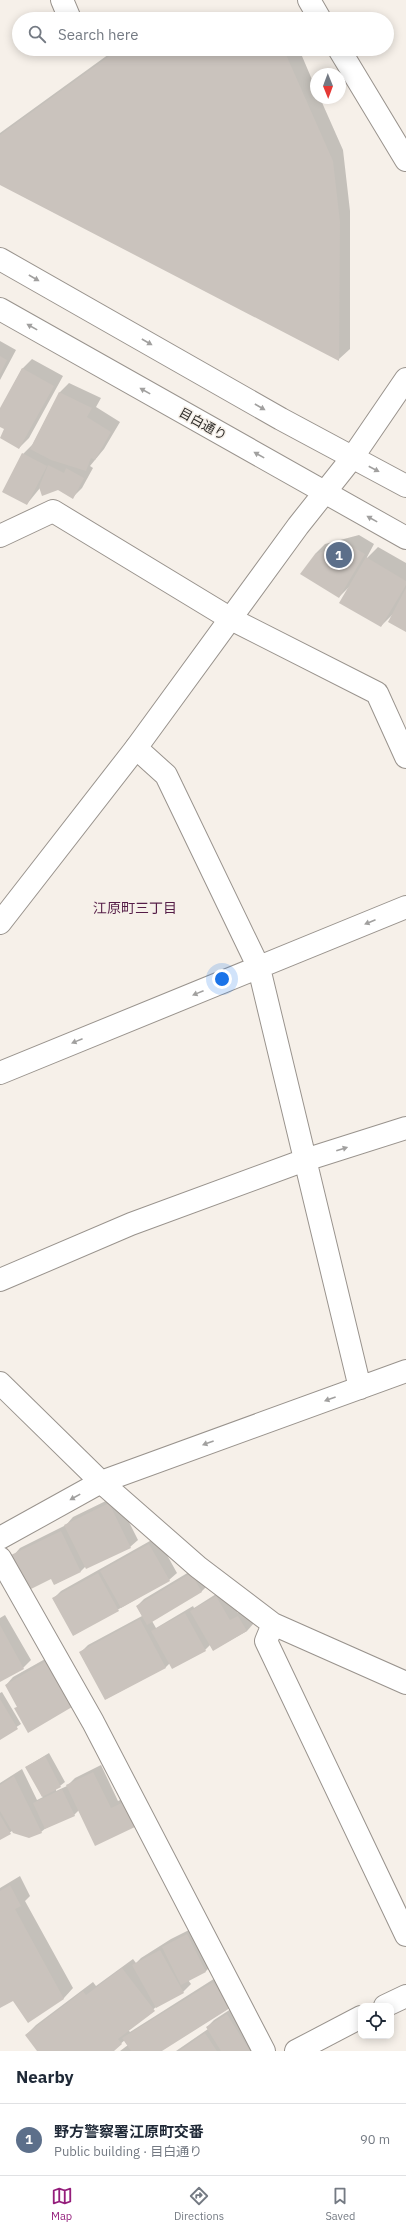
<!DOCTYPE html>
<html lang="en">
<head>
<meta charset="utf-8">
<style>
  body { margin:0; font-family:"IBM Plex Sans","Noto Sans JP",sans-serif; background:#f2f2f3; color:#1f2937 }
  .controls { position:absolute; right:12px; bottom:12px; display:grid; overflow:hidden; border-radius:8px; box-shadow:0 2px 10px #0003 }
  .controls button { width:36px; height:36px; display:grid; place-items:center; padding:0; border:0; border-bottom:1px solid #e0e1e3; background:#fff; color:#1f2937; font:20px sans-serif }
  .compass { position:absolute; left:310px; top:68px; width:36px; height:36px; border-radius:50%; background:#fff; box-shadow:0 2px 10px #0003; rotate:179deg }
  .you { position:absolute; left:222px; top:979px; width:14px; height:14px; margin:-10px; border:3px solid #fff; border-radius:50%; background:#1a73e8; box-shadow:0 0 0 6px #1a73e833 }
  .badge { display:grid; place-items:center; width:26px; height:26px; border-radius:50%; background:#941e7b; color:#fff; font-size:13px; font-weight:700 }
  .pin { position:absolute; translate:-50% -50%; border:2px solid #fff; box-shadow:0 1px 4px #0006 }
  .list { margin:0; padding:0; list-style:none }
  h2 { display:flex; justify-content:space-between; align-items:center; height:52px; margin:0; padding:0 16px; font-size:17px }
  h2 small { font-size:13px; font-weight:400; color:#747a83 }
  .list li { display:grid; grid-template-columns:26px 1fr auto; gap:12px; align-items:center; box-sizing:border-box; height:72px; padding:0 16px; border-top:1px solid #e0e1e3 }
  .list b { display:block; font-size:15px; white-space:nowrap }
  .list p { margin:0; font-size:13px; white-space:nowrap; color:#747a83 }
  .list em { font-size:13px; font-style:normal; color:#747a83 }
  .icon { flex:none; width:22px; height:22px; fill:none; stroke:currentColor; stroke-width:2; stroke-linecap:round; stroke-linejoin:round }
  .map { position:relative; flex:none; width:406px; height:2051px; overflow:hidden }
  .search { position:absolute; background:#fff; box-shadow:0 2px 10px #0003; left:12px; right:12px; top:12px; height:44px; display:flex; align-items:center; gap:10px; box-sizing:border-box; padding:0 14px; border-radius:22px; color:#747a83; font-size:15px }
  .sheet { height:124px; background:#fff }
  nav { display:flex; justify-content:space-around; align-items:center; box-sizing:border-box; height:56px; border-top:1px solid #e0e1e3; background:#fff; font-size:11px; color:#747a83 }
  nav a { display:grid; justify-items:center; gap:2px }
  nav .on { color:#941e7b }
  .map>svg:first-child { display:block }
  .shadow { fill:#0003 }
  .building { fill:#cac3bd }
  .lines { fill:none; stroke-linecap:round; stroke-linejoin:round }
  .minor-casing { stroke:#99938d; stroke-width:24 }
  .tertiary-casing { stroke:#99938d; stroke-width:24 }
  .primary-casing { stroke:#99938d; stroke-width:24 }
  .minor { stroke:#fff; stroke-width:22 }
  .tertiary { stroke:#fff; stroke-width:22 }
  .primary { stroke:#fff; stroke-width:22 }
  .oneway { fill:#a1a09f }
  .labels { text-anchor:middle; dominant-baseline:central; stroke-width:3; stroke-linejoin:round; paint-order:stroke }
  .street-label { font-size:13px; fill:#2f2d2a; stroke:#f6f0e9 }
  .neighbourhood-label { font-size:14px; fill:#551d47; stroke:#f6f0e9 }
</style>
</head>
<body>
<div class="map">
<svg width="406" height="2051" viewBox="0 0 406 2051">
  <rect width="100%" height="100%" fill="#f6f0e9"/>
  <path class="shadow" d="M116,49H299L316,89V98H320L343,150L350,211V349L339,359L0,184V133Z
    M0,341L16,350L0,380Z
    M32,359L63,376L29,438L19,448L5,429L0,425V410L22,369Z
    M69,383L101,398L96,407L120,422L104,449L90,466L93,468L82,488L73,497L58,489L40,488L27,504L23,454L33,444L60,392Z
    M359,535L374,544L366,559L378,547L406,563V630L393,614L381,626L349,587L339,597L315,554L325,544Z
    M116,1496L138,1540L130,1547L86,1566L81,1571L55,1584L51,1577L13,1556L20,1548L66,1525L73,1517Z
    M157,1537L177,1573L169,1580L74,1635L53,1599L61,1591Z
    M199,1566L209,1584L202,1591L152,1621L156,1628L193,1606L194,1608L224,1589L238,1613L246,1609L254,1623L247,1631L213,1650L210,1645L205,1650L170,1663L166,1667L106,1699L80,1653L88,1645L142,1616L137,1606L144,1599Z
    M5,1615L31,1660L23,1668L0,1680V1618Z
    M54,1654L79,1699L15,1709L18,1706L6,1685L13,1677Z
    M2,1692L21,1724L0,1738V1693Z
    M49,1753L65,1782L56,1789V1791L67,1786L75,1778L101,1765L118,1801L133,1794L144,1817L79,1810L74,1815L46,1828L41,1832L12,1831L0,1839V1783L22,1769L37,1800L43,1797L26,1767Z
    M20,1876L30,1896L25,1901L73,1988L64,1998L28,2021L13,2000L0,2007V1888Z
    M195,1927L213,1964L206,1971L188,1980L191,1984L183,1992L161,2003L128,2030L130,2032L220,1975L229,2008L160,2051H120L128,2045L125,2040L112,2051H38L26,2035L36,2025L93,1982L96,1986L133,1959L136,1963L141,1958L171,1939Z
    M234,2007L261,2051H176L208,2029L207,2027L214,2020Z"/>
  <path class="building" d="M119,49L284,50L333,161L340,222L339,361L0,185V135Z
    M0,356L7,360L0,374Z
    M22,368L54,386L19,449L0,438L4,429L0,427V408Z
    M59,392L92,408L87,417L111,432L95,460L91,458L86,471L51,460L30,449Z
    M22,453L47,466L27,505L2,492Z
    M48,465L64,473L66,468L84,478L73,499L58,490L42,496L39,487Z
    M348,544L365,554L339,598L300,574L315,554Z
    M366,557L406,581V585L381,627L339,603Z
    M406,588V632L388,622Z
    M109,1503L131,1548L86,1569L64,1525Z
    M61,1531L81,1572L54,1585L51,1579L29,1590L11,1555Z
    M149,1544L170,1581L121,1608L100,1571Z
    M98,1573L119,1611L73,1636L52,1598Z
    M191,1573L202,1592L147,1625L136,1606Z
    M216,1596L230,1620L238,1616L247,1631L213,1651L190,1611Z
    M185,1613L206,1651L172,1669L151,1631Z
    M140,1619L166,1668L105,1700L79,1652Z
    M0,1625L24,1669L0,1682Z
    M46,1661L72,1707L28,1733L14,1708L17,1707L5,1685Z
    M0,1699L18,1729L0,1740Z
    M45,1756L61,1787L42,1797L25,1767Z
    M93,1772L111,1808L126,1801L137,1826L95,1846L66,1785Z
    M14,1776L42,1833L29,1838L13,1833L0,1811V1785Z
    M62,1789L75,1816L45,1829L33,1803Z
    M0,1815L11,1834L0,1840Z
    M10,1885L21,1906L15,1909L64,1999L28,2023L13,2001L0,2008V1891Z
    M187,1934L206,1972L181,1985L162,1947Z
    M160,1950L184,1993L156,2008L132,1965Z
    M122,1968L155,2011L118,2039L122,2044L114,2051H37L25,2035L83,1991L86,1995Z
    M213,1982L230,2008L162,2051H131L122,2038Z
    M227,2014L250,2051H221L206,2027Z
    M205,2033L217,2051H179Z"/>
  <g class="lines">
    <defs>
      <path id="minor" d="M62,0L70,19
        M309,0L320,19
        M339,49L406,160
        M0,536L53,511L231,619L377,693L406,757
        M136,748L166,775L259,968L360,1388
        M0,1073L406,907
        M0,1280L131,1224L305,1160L406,1128
        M0,1383L101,1482L198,1567L273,1624L406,1683
        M0,1538L101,1482L406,1371
        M0,1558L93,1722L264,2051
        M273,1624L266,1641L406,1935
        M385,2006L406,1996
        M296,2051L361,2017"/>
      <path id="tertiary" d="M0,923L136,748L298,526L352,458L406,379"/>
      <path id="primary" d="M0,259L281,419L406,486
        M0,309L406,538"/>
    </defs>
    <use href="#minor" class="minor-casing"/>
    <use href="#tertiary" class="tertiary-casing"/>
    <use href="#primary" class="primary-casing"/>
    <use href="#minor" class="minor"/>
    <use href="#tertiary" class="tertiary"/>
    <use href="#primary" class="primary"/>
  </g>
  <defs><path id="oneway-solid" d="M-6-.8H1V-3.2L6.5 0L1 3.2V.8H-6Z"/></defs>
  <g class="oneway">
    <use href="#oneway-solid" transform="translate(34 278) rotate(30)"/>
    <use href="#oneway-solid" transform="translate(32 327) rotate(-151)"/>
    <use href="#oneway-solid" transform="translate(147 342) rotate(30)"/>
    <use href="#oneway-solid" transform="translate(145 391) rotate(-151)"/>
    <use href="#oneway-solid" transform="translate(260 407) rotate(30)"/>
    <use href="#oneway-solid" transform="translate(259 455) rotate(-151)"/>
    <use href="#oneway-solid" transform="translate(374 469) rotate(28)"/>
    <use href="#oneway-solid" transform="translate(372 519) rotate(-151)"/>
    <use href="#oneway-solid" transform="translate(370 922) rotate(157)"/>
    <use href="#oneway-solid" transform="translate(198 993) rotate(158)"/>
    <use href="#oneway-solid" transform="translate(77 1041) rotate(158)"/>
    <use href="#oneway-solid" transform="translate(342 1149) rotate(-17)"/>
    <use href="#oneway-solid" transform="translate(330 1399) rotate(160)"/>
    <use href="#oneway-solid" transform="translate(208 1443) rotate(160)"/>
    <use href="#oneway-solid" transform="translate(75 1497) rotate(151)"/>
  </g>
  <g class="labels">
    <g class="street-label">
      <text transform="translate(203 424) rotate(29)">目白通り</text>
    </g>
    <g class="neighbourhood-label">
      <text x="135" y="908">江原町三丁目</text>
    </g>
  </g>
</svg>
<div class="controls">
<button><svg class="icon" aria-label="locate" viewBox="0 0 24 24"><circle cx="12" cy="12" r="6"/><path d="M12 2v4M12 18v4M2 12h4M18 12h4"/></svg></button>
</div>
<svg class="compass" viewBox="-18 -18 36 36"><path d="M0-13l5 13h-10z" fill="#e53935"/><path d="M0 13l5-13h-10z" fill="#747a83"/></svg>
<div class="you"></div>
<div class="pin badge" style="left:339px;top:555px;background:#5c6f8a">1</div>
<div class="search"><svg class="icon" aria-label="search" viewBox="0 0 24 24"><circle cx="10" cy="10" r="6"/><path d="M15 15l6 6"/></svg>Search here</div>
</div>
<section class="sheet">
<h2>Nearby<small></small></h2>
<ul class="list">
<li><span class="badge" style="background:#5c6f8a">1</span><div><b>野方警察署江原町交番</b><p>Public building · 目白通り</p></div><em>90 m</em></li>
</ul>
</section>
<nav>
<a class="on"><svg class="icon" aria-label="map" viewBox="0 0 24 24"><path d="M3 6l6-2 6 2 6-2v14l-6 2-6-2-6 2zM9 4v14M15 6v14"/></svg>Map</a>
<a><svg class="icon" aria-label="directions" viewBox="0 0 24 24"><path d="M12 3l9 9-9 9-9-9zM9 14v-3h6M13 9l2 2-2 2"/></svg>Directions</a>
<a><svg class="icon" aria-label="saved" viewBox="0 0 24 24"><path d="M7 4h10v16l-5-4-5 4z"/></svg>Saved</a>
</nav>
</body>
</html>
